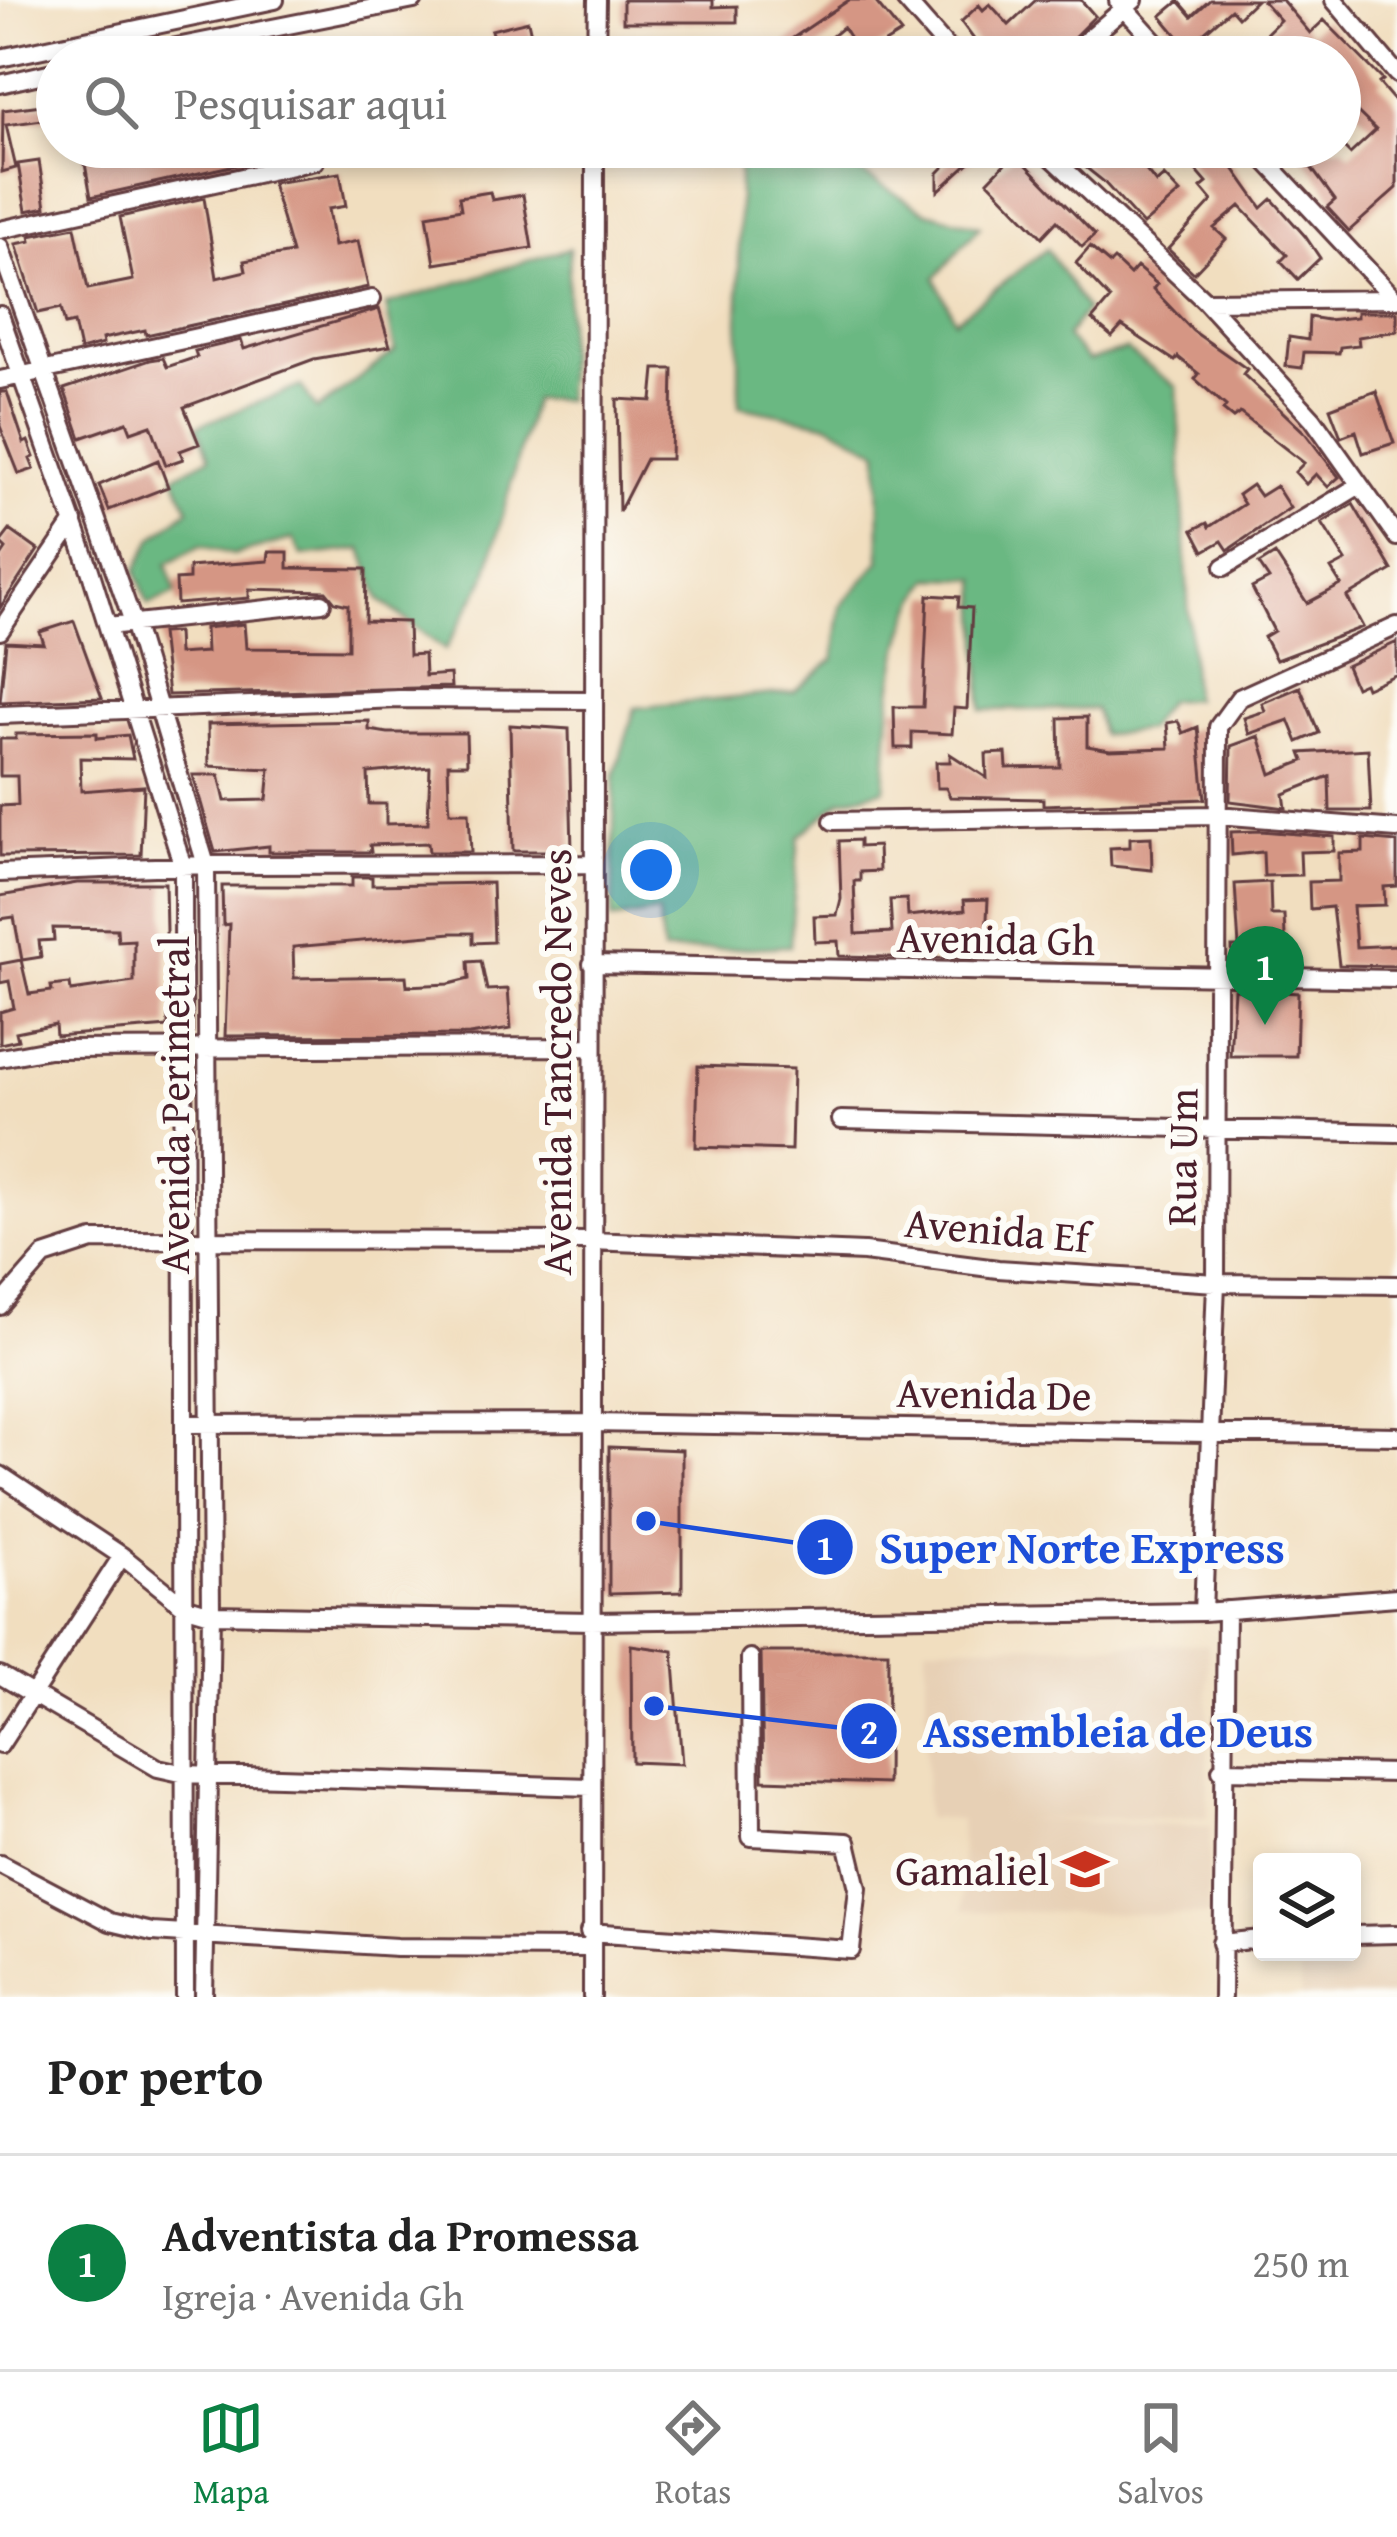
<!DOCTYPE html>
<html lang="pt">
<head>
<meta charset="utf-8">
<style>
  body { margin:0; font-family:"Gentium Book Plus",serif; background:#f6f6f6; color:#222 }
  .controls { position:absolute; right:36px; bottom:36px; display:grid; overflow:hidden; border-radius:12px; box-shadow:0 6px 18px #0003 }
  .controls button { width:108px; height:108px; display:grid; place-items:center; padding:0; border:0; border-bottom:3px solid #e0e0e0; background:#fff; color:#222; font:60px sans-serif }
  .you { position:absolute; left:651px; top:870px; width:42px; height:42px; margin:-30px; border:9px solid #fff; border-radius:50%; background:#1a73e8; box-shadow:0 0 0 18px #1a73e833 }
  .badge { display:grid; place-items:center; width:78px; height:78px; border-radius:50%; background:#0b8043; color:#fff; font-size:39px; font-weight:700 }
  .pin { position:absolute; translate:-50% -99px; filter:drop-shadow(0 3px 6px #0008) }
  .pin::after { content:''; position:absolute; top:63px; width:42px; height:36px; background:inherit; clip-path:polygon(0 0,100% 0,50% 100%) }
  .list { margin:0; padding:0; list-style:none }
  h2 { display:flex; justify-content:space-between; align-items:center; height:156px; margin:0; padding:0 48px; font-size:51px }
  h2 small { font-size:39px; font-weight:400; color:#767676 }
  .list li { display:grid; grid-template-columns:78px 1fr auto; gap:36px; align-items:center; box-sizing:border-box; height:216px; padding:0 48px; border-top:3px solid #e0e0e0 }
  .list b { display:block; font-size:45px; white-space:nowrap }
  .list p { margin:0; font-size:39px; white-space:nowrap; color:#767676 }
  .list em { font-size:39px; font-style:normal; color:#767676 }
  .icon { flex:none; width:66px; height:66px; fill:none; stroke:currentColor; stroke-width:2; stroke-linecap:round; stroke-linejoin:round }
  .map { position:relative; flex:none; width:1397px; height:1997px; overflow:hidden }
  .search { position:absolute; background:#fff; box-shadow:0 6px 18px #0003; left:36px; right:36px; top:36px; height:132px; display:flex; align-items:center; gap:30px; box-sizing:border-box; padding:0 42px; border-radius:66px; color:#767676; font-size:45px }
  .sheet { height:372px; background:#fff }
  nav { display:flex; justify-content:space-around; align-items:center; box-sizing:border-box; height:168px; border-top:3px solid #e0e0e0; background:#fff; font-size:33px; color:#767676 }
  nav a { display:grid; justify-items:center; gap:6px }
  nav .on { color:#0b8043 }
  .map>svg:first-child { display:block }
  .built { fill:#e7d0b5 }
  .forest { fill:#6ab882; stroke:#5a6c56; stroke-width:3 }
  .building { fill:#d59684; fill-rule:evenodd }
  .lines { fill:none; stroke-linecap:round; stroke-linejoin:round }
  .minor-casing { stroke:#633c41; stroke-width:22 }
  .minor { stroke:#fff; stroke-width:16 }
  .labels { text-anchor:middle; dominant-baseline:central; stroke-width:12; stroke-linejoin:round; paint-order:stroke }
  .street-label { font-size:42px; fill:#4a1f2b; stroke:#fdfcf7 }
  .poi-label { font-size:42px; fill:#4a1f2b; stroke:#fdfcf7; text-anchor:end }
  .leader { fill:none; stroke:#1d4ed8; stroke-width:4.5 }
  .callout-dot { fill:#1d4ed8; stroke:#fdfcf7; stroke-width:4.5 }
  .mark-label { font-size:36px; text-anchor:middle; font-weight:bold; fill:#fff }
  .callout-label { font-size:45px; text-anchor:middle; font-weight:bold; fill:#1d4ed8; stroke:#fdfcf7; stroke-width:12; stroke-linejoin:round; paint-order:stroke }
</style>
</head>
<body>
<div class="map">
<svg width="1397" height="1997" viewBox="0 0 1397 1997">
  <rect width="100%" height="100%" fill="#fdfcf7"/>
  <filter id="ink" filterUnits="userSpaceOnUse"><feTurbulence type="fractalNoise" baseFrequency=".00833" numOctaves="2"/><feDisplacementMap in="SourceGraphic" scale="24" xChannelSelector="R" yChannelSelector="G"/><feConvolveMatrix kernelMatrix="1 2 1 2 8 2 1 2 1" color-interpolation-filters="sRGB"/></filter>
  <filter id="wash" filterUnits="userSpaceOnUse"><feTurbulence type="fractalNoise" baseFrequency=".004" numOctaves="4" result="noise"/><feDisplacementMap in="SourceGraphic" scale="48" xChannelSelector="R" yChannelSelector="G"/><feGaussianBlur stdDeviation="2.7" result="paint"/><feColorMatrix in="noise" values="0 0 0 0 0 0 0 0 0 0 0 0 0 0 0 0 0 1.4 0 .05"/><feComposite in="paint" operator="in"/></filter>
  <g filter="url(#wash)">
    <rect width="100%" height="100%" fill="#f1debf"/>
    <path class="built" d="M1208,1644V1818L1020,1819L1210,1826L1208,1915L963,1911L960,1819L926,1818V1645Z
      M1352,1936H1397V1997H1301L1299,1952H1352Z"/>
    <path class="forest" d="M739,147H817L927,212L980,226L935,278L955,320L1047,249L1086,310L1066,337L1088,361L1126,350L1177,387L1193,699L1167,701L1146,730L1102,735L1095,709L982,710L978,579L931,578C889,635 889,720 885,789L841,800L799,837L790,946L663,952L658,912L612,920L615,775L635,708L794,692L834,659L841,606L880,561L879,451L829,424L739,406Z
      M569,248L565,399L533,400L486,578L445,650L380,600L362,549L302,556L293,539L233,555L201,545L167,564L176,593L148,605L136,570L153,538L189,509L174,476L210,457L197,426L301,386L317,410L395,351L386,305Z"/>
    <g id="blocks">
      <path class="building" d="M623,0H713V7L737,6V22H623Z
        M849,0H874L901,33L862,57L843,27L807,57H765Z
        M1036,0H1081L1095,16L1054,57H987L961,22L979,5L983,10L990,4L1009,25Z
        M1210,0H1256L1238,17L1231,9L1187,47L1161,16L1179,1L1192,16Z
        M1262,0H1282L1310,33L1324,20L1383,80L1379,83L1397,104V188L1349,231L1327,207L1335,200L1296,147H1343L1350,154L1376,130L1340,95V57H1242L1280,20Z
        M528,21L536,57H498L491,30Z
        M57,103V118L6,125L16,168L2,172L3,110Z
        M82,147H151L152,156L211,147H288L290,153L91,197Z
        M963,147H986L938,191V173Z
        M1060,147H1148L1136,158L1156,183L1164,176L1180,193L1143,225L1103,181Z
        M1204,147H1219L1262,208L1272,199L1305,236L1320,258L1298,279L1281,261L1287,255L1240,206L1214,228L1226,239L1194,273L1168,249L1212,201L1201,188L1207,183L1188,161Z
        M1015,153L1095,235L1082,247L1057,221L1042,237L988,181Z
        M39,161L46,207L26,211L18,164Z
        M340,173L346,206L328,209L334,246L358,241L368,287L146,335L145,330L102,339L103,344L80,350L74,323L65,325L61,308L38,313L16,244L31,241L30,236L75,227L88,289L133,280L120,217L204,198L217,278L246,271L244,261L292,253L272,183Z
        M490,192L492,200L523,195L532,248L435,264L427,215L461,209L459,197Z
        M1090,247L1110,264L1114,260L1130,275L1137,267L1157,284L1153,289L1193,331L1247,369L1243,374L1306,434L1339,477L1328,487L1316,474L1306,484L1295,472L1304,463L1240,413L1233,418L1223,410L1226,406L1195,379L1199,374L1178,357L1175,361L1122,326L1112,337L1092,320L1110,299L1076,263Z
        M379,309L390,346L314,359L184,407L199,444L180,451L183,459L166,465L151,425L131,432L127,422L81,438L64,389L150,360L163,358L167,367L197,357L195,351L241,340L244,349Z
        M1357,312H1397V331L1358,337L1359,345L1340,347L1339,353L1304,352L1302,368L1286,366L1289,337L1308,340L1309,317L1327,320L1357,317Z
        M655,369H673L671,459H646L619,512L617,399L652,401Z
        M1376,391L1394,443L1363,453L1356,431L1341,437L1330,408Z
        M0,392H7L24,443L28,441L34,457L30,459L34,469L19,474L0,426Z
        M158,460L168,487L109,510L99,485Z
        M1252,485L1260,496L1276,486L1290,508L1228,550L1222,541L1204,551L1193,530L1207,523L1209,527L1244,504L1238,495Z
        M1353,504L1392,570L1347,597L1363,627L1276,660L1264,637L1274,631L1252,588L1269,579L1259,564L1275,554L1307,603L1341,585L1331,569L1346,561L1322,523Z
        M10,530L38,550L0,608V558L6,549L0,543Z
        M269,552H288V568L366,569L365,621L408,622L409,655L424,654L425,676L450,674L451,687L168,695L161,633L177,632L178,654L206,652L205,628L244,624L246,648L348,649V605L335,602L326,591L249,589V598L177,604L176,580L189,579V567L268,561Z
        M928,595L959,597L958,607L972,608L967,709L954,708L952,734L912,732V748H895L894,707H923Z
        M74,621L102,698L0,702L6,642L44,644L40,632Z
        M1397,642V674L1366,688L1364,683L1355,687L1346,666Z
        M1300,687L1319,733L1298,742L1289,720L1249,734L1244,718L1265,711L1262,703Z
        M1087,717V746L1110,750L1169,748L1167,723L1178,721L1183,733L1198,727L1205,799L1043,805V799L950,797L946,788H937L936,762H950V754L987,778L986,754L1006,753L1007,768L1060,767L1059,718Z
        M369,721V730L388,733H466L467,764H448L449,798L450,812H469L471,852H429L428,843L370,845L371,852H269V846L215,852L193,775H219L225,801L267,800L270,769L209,766L208,724ZM430,767L428,823L386,824V804H369L368,773Z
        M510,725L569,729L572,851H513Z
        M97,733V738L128,735L133,759L80,758L81,791L144,786L141,855L0,856V806L18,805L17,776H0V739H16V734Z
        M1259,736L1271,774L1304,761L1301,753L1368,749L1371,811H1330L1329,776L1284,794L1286,808L1230,801L1231,746Z
        M1261,831L1334,837V851L1300,852L1301,875L1264,876L1263,852L1232,855L1231,832Z
        M1151,837L1152,870L1111,866L1110,848L1130,847V838Z
        M1363,839L1397,842V886L1384,887L1385,905L1353,906L1356,947L1397,945V966L1339,965L1332,907L1310,909L1309,882L1339,881V853L1363,852Z
        M859,840V847L878,846L879,871L860,872V881H854L856,934L892,932L890,900L907,899L908,916L965,910L964,900L988,899L985,959L839,956L838,941L815,942L814,916L837,915L841,899L839,841Z
        M352,877H372V885L492,883L494,942L473,943V933H452L293,947L294,978L406,976L407,986L449,984L469,979L468,962L481,961L487,990L508,989L511,1029L469,1035L225,1036L229,924L223,925L222,886H352Z
        M1270,882L1271,915H1284L1285,937L1257,938V964L1233,963L1232,947H1239L1235,884Z
        M77,883H165L168,1027L56,1036L55,1024L16,1032L18,1040L0,1044V1012L14,1008L9,981L0,983V964L21,960L29,994L52,991L51,986L70,984L71,991L134,982V940L118,941L117,929L53,928L54,940L39,941L41,957L22,960L14,917L0,919V896Z
        M1234,989L1298,993L1296,1056H1230Z
        M698,1066L793,1069L791,1150L696,1147Z
        M609,1447L682,1450V1592L609,1594Z
        M631,1645L673,1651L682,1764L632,1762Z
        M761,1652H888L887,1784L763,1780Z"/>
    </g>
  </g>
  <g filter="url(#ink)">
    <use href="#blocks" fill-opacity="0" stroke="#633c41" stroke-width="3"/>
    <g class="lines">
      <defs>
        <path id="minor" d="M905,0L955,57
          M1334,0L1397,74
          M1118,1L1169,57
          M126,57L414,0
          M596,57L597,0
          M1067,57L1134,0
          M0,58L275,0
          M0,84L57,71
          M1041,147L1205,301L1313,419L1397,537
          M1253,147L1395,299
          M0,230L315,161
          M0,247L133,622L206,865L211,1614L204,1997
          M1205,301L1397,299
          M0,315L90,570L183,867L185,1997
          M0,380L372,299
          M1224,567L1360,485
          M108,626L322,603
          M0,631L74,522
          M0,715L399,699L594,700
          M833,821L1217,815L1397,829
          M0,873L206,865L591,864
          M592,964L1397,979
          M0,1058L49,1049L590,1047
          M841,1120L1397,1133
          M0,1306L44,1256L93,1240L591,1241L864,1252L998,1269L1216,1283L1397,1285
          M184,1424L590,1423L1397,1436
          M0,1475L122,1556L184,1606L211,1614L592,1621L1203,1612L1397,1597
          M1203,1612L1216,1283L1218,727L1239,698L1397,626
          M0,1675L158,1768L185,1774L591,1787
          M0,1745L122,1556
          M1221,1770L1397,1773
          M0,1864L110,1922L152,1932L397,1947L589,1948
          M589,1932L851,1950L858,1888L847,1842L751,1837L750,1658
          M1352,1935L1397,1934
          M1221,1943L1262,1939
          M592,1997L595,147
          M1222,1997L1226,1610"/>
      </defs>
      <use href="#minor" class="minor-casing"/>
      <use href="#minor" class="minor"/>
    </g>
  </g>
  <defs>
    <symbol id="university-bare" viewBox="-9 -9 18 18"><path d="M0-5L7-2L0 1L-7-2ZM-4 1L0 2.5L4 1V4Q0 6-4 4Z" fill="#c8321e" stroke="#fdfcf7" stroke-width="2.5" paint-order="stroke"/></symbol>
  </defs>
  <g fill-rule="evenodd">
    <use href="#university-bare" x="1052" y="1836" width="66" height="66"/>
  </g>
  <g class="labels">
    <g class="street-label">
      <text transform="translate(996 938) rotate(1)">Avenida Gh</text>
      <text transform="translate(555 1062) rotate(-90)">Avenida Tancredo Neves</text>
      <text transform="translate(173 1105) rotate(-90)">Avenida Perimetral</text>
      <text transform="translate(1181 1157) rotate(-89)">Rua Um</text>
      <text transform="translate(997 1229) rotate(5)">Avenida Ef</text>
      <text transform="translate(994 1393) rotate(1)">Avenida De</text>
    </g>
    <g class="poi-label">
      <text x="1049" y="1869">Gamaliel</text>
    </g>
  </g>
  <path class="leader" d="M646 1521L825 1547M654 1706L869 1731"/>
  <g class="callout-dot">
    <circle cx="646" cy="1521" r="12"/>
    <circle cx="654" cy="1706" r="12"/>
    <circle cx="825" cy="1547" r="30"/>
    <circle cx="869" cy="1731" r="30"/>
  </g>
  <g class="mark-label">
    <text x="825" y="1560">1</text>
    <text x="869" y="1744">2</text>
  </g>
  <g class="callout-label">
    <text x="1082" y="1563">Super Norte Express</text>
    <text x="1118" y="1747">Assembleia de Deus</text>
  </g>
</svg>
<div class="controls">
<button><svg class="icon" aria-label="layers" viewBox="0 0 24 24"><path d="M12 4l9 5-9 5-9-5zM3 14l9 5 9-5"/></svg></button>
</div>
<div class="you"></div>
<div class="pin badge" style="left:1265px;top:1025px">1</div>
<div class="search"><svg class="icon" aria-label="search" viewBox="0 0 24 24"><circle cx="10" cy="10" r="6"/><path d="M15 15l6 6"/></svg>Pesquisar aqui</div>
</div>
<section class="sheet">
<h2>Por perto<small></small></h2>
<ul class="list">
<li><span class="badge">1</span><div><b>Adventista da Promessa</b><p>Igreja · Avenida Gh</p></div><em>250 m</em></li>
</ul>
</section>
<nav>
<a class="on"><svg class="icon" aria-label="map" viewBox="0 0 24 24"><path d="M3 6l6-2 6 2 6-2v14l-6 2-6-2-6 2zM9 4v14M15 6v14"/></svg>Mapa</a>
<a><svg class="icon" aria-label="directions" viewBox="0 0 24 24"><path d="M12 3l9 9-9 9-9-9zM9 14v-3h6M13 9l2 2-2 2"/></svg>Rotas</a>
<a><svg class="icon" aria-label="saved" viewBox="0 0 24 24"><path d="M7 4h10v16l-5-4-5 4z"/></svg>Salvos</a>
</nav>
</body>
</html>
